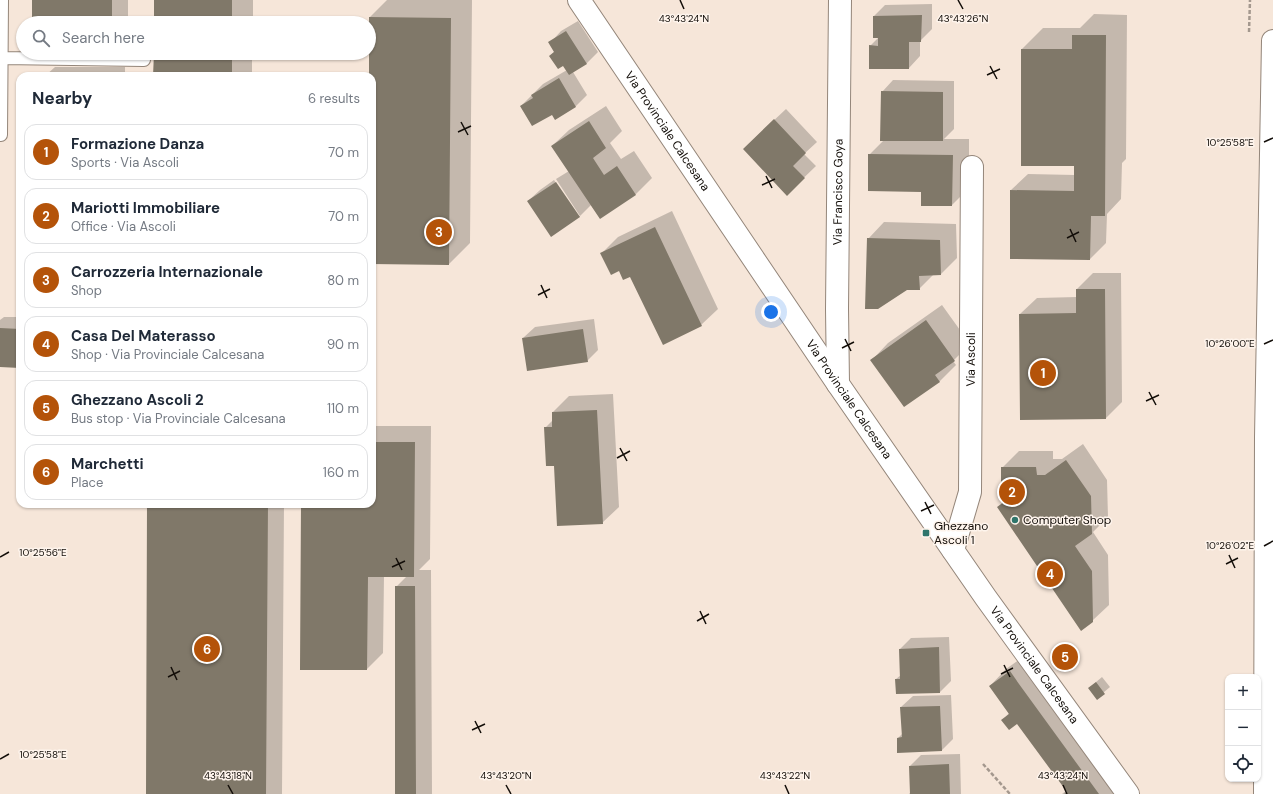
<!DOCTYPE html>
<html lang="en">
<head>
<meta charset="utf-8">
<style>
  body { margin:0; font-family:"DM Sans",sans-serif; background:#f6f6f7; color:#1f2937 }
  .controls { position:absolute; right:12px; bottom:12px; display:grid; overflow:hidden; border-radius:8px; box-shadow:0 1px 3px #0004 }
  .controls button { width:36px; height:36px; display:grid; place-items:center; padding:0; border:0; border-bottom:1px solid #e0e1e3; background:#fff; color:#1f2937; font:20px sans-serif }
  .you { position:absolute; left:771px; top:312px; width:14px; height:14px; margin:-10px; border:3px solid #fff; border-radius:50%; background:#1a73e8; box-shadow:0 0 0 6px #1a73e833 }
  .badge { display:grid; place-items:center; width:26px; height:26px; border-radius:50%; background:#b45309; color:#fff; font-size:13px; font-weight:700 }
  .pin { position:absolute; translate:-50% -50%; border:2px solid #fff; box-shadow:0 1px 4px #0006 }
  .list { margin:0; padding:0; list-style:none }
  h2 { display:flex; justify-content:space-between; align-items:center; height:52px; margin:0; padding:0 16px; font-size:17px }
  h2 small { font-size:13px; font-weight:400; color:#747a83 }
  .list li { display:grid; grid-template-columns:26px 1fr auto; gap:12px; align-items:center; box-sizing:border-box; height:56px; margin:0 8px 8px; padding:0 8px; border:1px solid #e0e1e3; border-radius:12px }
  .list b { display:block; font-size:15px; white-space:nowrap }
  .list p { margin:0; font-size:13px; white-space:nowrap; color:#747a83 }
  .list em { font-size:13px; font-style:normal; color:#747a83 }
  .icon { flex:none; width:22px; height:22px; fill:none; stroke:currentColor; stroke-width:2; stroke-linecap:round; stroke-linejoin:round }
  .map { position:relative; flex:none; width:1273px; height:794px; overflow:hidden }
  .search { position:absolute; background:#fff; box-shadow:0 1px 3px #0004; left:16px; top:16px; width:360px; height:44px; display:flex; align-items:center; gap:10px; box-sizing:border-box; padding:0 14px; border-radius:22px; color:#747a83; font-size:15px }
  .panel { position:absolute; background:#fff; box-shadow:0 1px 3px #0004; left:16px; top:72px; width:360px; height:436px; border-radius:12px }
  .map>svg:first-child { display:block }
  .shadow { fill:#0003 }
  .building { fill:#807869 }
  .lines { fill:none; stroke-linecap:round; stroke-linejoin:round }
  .lane-casing { stroke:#94867a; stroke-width:14 }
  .street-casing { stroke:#94867a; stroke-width:24 }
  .secondary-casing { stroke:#94867a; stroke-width:24 }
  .path { stroke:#a4988e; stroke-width:2.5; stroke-dasharray:4 2; stroke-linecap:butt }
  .lane { stroke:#fff; stroke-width:12 }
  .street { stroke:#fff; stroke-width:22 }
  .secondary { stroke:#fff; stroke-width:22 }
  .ticks { fill:none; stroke:#130e09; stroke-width:1.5 }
  .poi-dot { fill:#2f756b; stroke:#fef4ec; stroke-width:1.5 }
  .labels { text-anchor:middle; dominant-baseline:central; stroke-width:3; stroke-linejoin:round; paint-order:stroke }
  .street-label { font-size:12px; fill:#130e09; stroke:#fef4ec }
  .poi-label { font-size:12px; fill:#130e09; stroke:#fef4ec; text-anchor:start }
  .ticks-label { font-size:10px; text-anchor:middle; fill:#130e09; stroke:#fef4ec; stroke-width:3; stroke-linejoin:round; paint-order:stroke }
</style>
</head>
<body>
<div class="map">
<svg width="1273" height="794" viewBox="0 0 1273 794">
  <rect width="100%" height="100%" fill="#f6e6d9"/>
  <path class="shadow" d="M33,0H128V23H33Z
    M155,0H253V23H155Z
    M387,0H472L470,243L449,264L372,263V76H370V17Z
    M932,4V29L920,41V56L909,68L870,46L879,37L874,16L885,5Z
    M1094,14L1127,15L1126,159L1122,163L1121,199L1107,214L1106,243L1090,259L1011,190L1028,174L1075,175V165L1022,49L1043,28H1080Z
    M578,21L598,52L587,63L573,72L587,95L575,107L552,113L521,106L543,84L567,70L564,65L550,56L555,51L550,43L561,31Z
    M155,53H252V76H154Z
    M55,67H125V76H45Z
    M893,80L954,81V129L944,139H969V188L952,205H922V191L869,155L884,140L882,92Z
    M606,106L622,131L610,143L621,159L634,151L652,178L636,194L600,218L591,205L579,217L528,201L540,190L554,180L578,216H580L556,179L569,171L552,146L569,130Z
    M786,109L817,142L804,154L816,166L787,194L755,138Z
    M672,211L718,309L701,325L630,275L619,270L602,253L618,237Z
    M884,222L956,224L957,258L940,275H933L919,289H907L868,239Z
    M1093,273H1121L1122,402L1106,418L1020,314L1037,298L1077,297V289Z
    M942,305L970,344L953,361L956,365L940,381L904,406L872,360L888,343Z
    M4,317H20V367L0,366V320Z
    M594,319L598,350L587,361L523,338L535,327Z
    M613,394L619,507L602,523L555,465L545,428L553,420V412L569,396Z
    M372,426H431L430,559L419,570H431L432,794H396V587L407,576H384L383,653L367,669L302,504H372Z
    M1083,444L1107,480L1108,517L1093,532L1108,555L1109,605L1092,621L998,507L1008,497V483L1002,468L1019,451H1053V459H1062Z
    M148,504H284L282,794H147Z
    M949,637L951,681L940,692L896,679L901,675L900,649L911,638Z
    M1026,655L1128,794H1062L1067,790L1018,723L1003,720L1009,713L990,686L1006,669Z
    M1102,677L1110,687L1097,698L1089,688Z
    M951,695L953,739L942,750L898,738L903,733L901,707L913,696Z
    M960,754L961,794H909L911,792L910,766L921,755Z"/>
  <path class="building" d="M32,0H112V23H32Z
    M154,0H232V23H154Z
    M922,15L921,42H909V69H869V45L878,46V38H873V16Z
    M369,17L451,18L449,265L372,264V76H369Z
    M566,31L587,64L569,75L563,66L558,69L549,56L554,52L548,42Z
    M1072,35H1106L1105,216H1091L1090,260L1010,259V190L1074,191V166H1021V49H1072Z
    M154,53H232V76H153Z
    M559,78L576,107L555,120L552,115L532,126L520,106L533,98L531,95Z
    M881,91L943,92V141H880Z
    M774,119L806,153L793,166L805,178L787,196L743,149Z
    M589,121L606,148L593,158L604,175L617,166L636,195L600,219L551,146Z
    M868,154L953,155L952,206H921V192L868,191Z
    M556,182L580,217L551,237L527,201Z
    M655,227L702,326L663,345L630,277L623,280L619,271L611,275L600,253Z
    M867,238L940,240L941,275L919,276L920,290H907L878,309H865Z
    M1076,289H1105L1106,419L1020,420L1019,314L1076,313Z
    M926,320L955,361L935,375L940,382L904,407L870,360Z
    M0,328L20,329V368L0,367Z
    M583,329L588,362L527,371L522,338Z
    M597,410L603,524L557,526L554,466H546L544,427H552V412Z
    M372,442H415L414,577H368L367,670H300L301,504H372Z
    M1066,460L1091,496L1092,534L1075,546L1092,571L1093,622L1081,631L997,507L1007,500V484H1001V467H1036L1037,475H1045Z
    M147,504H268L266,794H146Z
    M395,586H415L416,794H395Z
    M939,647L940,693L896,694L895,679H900L899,649Z
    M1010,671L1019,684L1099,794H1064L1067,792L1017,724L1009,730L1001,720L1009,714L989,686Z
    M1096,682L1105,694L1097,700L1088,688Z
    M940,706L942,751L897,753V738L902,737L900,707Z
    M949,764L950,794H910L909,766Z"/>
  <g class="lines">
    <defs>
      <path id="lane" d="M2,58L144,60
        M1,135L2,0"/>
      <g id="street">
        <path id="s1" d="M838,384L837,309L840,0"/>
        <path id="s2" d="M953,550L970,492L972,167"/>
        <path d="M1265,794L1266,437L1273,41"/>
      </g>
      <g id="secondary">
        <path id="s3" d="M579,0L838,384L986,598L1128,794"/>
      </g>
    </defs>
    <use href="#lane" class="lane-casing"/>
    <use href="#street" class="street-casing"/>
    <use href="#secondary" class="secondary-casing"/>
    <path class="path" d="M1249,32L1250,0
      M983,764L1010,794"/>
    <use href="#lane" class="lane"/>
    <use href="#street" class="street"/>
    <use href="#secondary" class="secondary"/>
  </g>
  <path class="ticks" d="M680,0L684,9M958,0L963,9M990,66L997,79M987,75L1000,69M461,122L468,135M458,132L471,126M1264,142L1273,138M766,176L772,188M762,185L775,179M1070,229L1076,242M1067,238L1079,232M541,285L547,298M538,295L550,289M845,339L851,351M1264,344L1273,340M842,348L854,342M1149,392L1156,405M1146,401L1159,395M620,448L627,461M617,458L630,451M925,502L931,514M921,511L934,505M1264,546L1273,541M1229,555L1235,568M0,557L9,552M396,558L402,570M1226,564L1238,558M392,567L405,561M700,611L706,624M697,621L709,614M1004,665L1010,677M171,667L177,680M1001,674L1013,668M168,677L180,671M475,721L481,733M472,730L485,724M0,759L9,754M228,785L233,794M506,785L511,794M785,785L789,794M1063,785L1067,794"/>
  <g class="poi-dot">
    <circle cx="1015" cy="520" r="4"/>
    <rect x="922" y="529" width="8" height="8" rx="2"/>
  </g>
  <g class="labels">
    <g class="street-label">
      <text stroke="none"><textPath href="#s3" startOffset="158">Via Provinciale Calcesana</textPath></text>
      <text stroke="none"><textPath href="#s1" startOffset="192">Via Francisco Goya</textPath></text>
      <text stroke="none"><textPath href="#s2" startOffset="193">Via Ascoli</textPath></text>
      <text stroke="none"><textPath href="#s3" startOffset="482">Via Provinciale Calcesana</textPath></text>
      <text stroke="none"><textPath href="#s3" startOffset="806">Via Provinciale Calcesana</textPath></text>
    </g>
    <g class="poi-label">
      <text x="1023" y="520">Computer Shop</text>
      <text x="934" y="526">Ghezzano<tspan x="934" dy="14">Ascoli 1</tspan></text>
    </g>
  </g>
  <g class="ticks-label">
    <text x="684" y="22">43°43'24"N</text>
    <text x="963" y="22">43°43'26"N</text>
    <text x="1230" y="146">10°25'58"E</text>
    <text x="1230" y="347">10°26'00"E</text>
    <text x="1230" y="549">10°26'02"E</text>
    <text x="43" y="556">10°25'56"E</text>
    <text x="43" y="758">10°25'58"E</text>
    <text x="228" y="779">43°43'18"N</text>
    <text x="506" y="779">43°43'20"N</text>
    <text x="785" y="779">43°43'22"N</text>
    <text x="1063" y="779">43°43'24"N</text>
  </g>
</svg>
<div class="controls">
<button>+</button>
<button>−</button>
<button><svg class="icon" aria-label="locate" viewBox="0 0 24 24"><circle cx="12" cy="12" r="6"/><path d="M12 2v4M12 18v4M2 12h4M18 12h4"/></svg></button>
</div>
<div class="you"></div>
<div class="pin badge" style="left:1043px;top:373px">1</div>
<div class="pin badge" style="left:1012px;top:492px">2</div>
<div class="pin badge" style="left:439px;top:232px">3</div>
<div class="pin badge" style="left:1050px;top:574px">4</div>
<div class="pin badge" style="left:1065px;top:657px">5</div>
<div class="pin badge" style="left:207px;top:649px">6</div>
<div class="search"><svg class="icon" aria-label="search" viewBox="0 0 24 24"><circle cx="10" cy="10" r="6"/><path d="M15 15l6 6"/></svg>Search here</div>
<section class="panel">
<h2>Nearby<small>6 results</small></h2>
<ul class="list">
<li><span class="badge">1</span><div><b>Formazione Danza</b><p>Sports · Via Ascoli</p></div><em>70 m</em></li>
<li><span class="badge">2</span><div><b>Mariotti Immobiliare</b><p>Office · Via Ascoli</p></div><em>70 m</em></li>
<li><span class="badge">3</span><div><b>Carrozzeria Internazionale</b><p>Shop</p></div><em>80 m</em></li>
<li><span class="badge">4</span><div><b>Casa Del Materasso</b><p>Shop · Via Provinciale Calcesana</p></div><em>90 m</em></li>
<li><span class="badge">5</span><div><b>Ghezzano Ascoli 2</b><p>Bus stop · Via Provinciale Calcesana</p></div><em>110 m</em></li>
<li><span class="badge">6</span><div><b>Marchetti</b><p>Place</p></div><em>160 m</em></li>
</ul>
</section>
</div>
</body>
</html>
